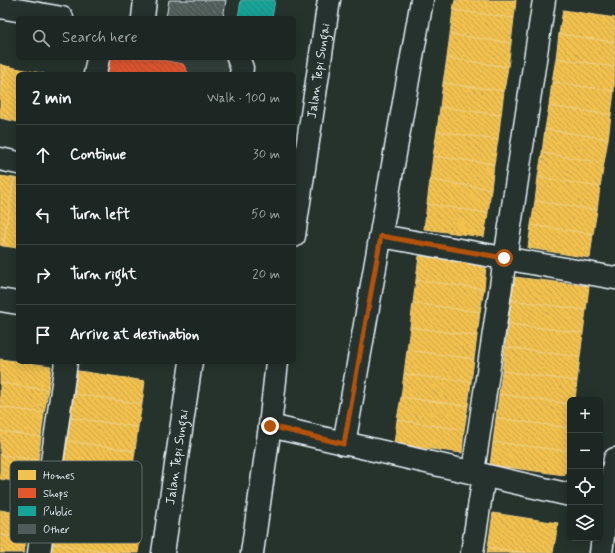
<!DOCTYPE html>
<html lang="en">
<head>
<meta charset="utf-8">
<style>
  body { margin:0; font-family:Mynerve,sans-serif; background:#29322f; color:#f1f3f6 }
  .controls { position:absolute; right:12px; bottom:12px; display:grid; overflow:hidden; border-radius:6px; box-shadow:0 2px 10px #0003 }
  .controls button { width:36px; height:36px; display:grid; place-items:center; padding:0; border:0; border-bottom:1px solid #3a4340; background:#1c2622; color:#f1f3f6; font:20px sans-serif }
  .stop { position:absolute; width:12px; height:12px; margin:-9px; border:3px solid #b45309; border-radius:50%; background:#fff }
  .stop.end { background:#b45309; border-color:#fff; box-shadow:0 1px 4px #0008 }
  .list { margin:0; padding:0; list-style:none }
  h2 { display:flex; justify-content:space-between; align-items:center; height:52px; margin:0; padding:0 16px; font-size:17px }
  h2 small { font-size:13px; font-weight:400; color:#a0a5a5 }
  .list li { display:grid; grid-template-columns:26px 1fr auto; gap:12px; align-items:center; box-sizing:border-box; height:60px; padding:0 16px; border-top:1px solid #3a4340 }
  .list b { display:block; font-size:15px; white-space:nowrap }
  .list em { font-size:13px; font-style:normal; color:#a0a5a5 }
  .icon { flex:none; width:22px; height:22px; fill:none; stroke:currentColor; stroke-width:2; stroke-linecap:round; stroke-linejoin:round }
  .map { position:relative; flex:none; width:615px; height:553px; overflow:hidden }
  .search { position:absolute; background:#1c2622; box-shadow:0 2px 10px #0003; left:16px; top:16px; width:280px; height:44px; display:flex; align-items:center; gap:10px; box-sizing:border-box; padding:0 14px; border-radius:6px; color:#a0a5a5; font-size:15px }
  .panel { position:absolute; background:#1c2622; box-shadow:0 2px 10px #0003; left:16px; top:72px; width:280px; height:292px; border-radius:6px }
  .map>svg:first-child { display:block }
  .built { fill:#333f3a }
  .homes { fill:url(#homes-back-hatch); stroke:#efcf81 }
  .shops { fill:url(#shops-back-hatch); stroke:#e5856b }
  .public { fill:url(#public-back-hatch); stroke:#56bab5 }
  .building { fill:url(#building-back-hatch); stroke:#e8f1f8 }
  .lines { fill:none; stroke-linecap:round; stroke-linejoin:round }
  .minor-casing { stroke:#e8f1f8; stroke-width:25 }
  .major-casing { stroke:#e8f1f8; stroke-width:25 }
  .minor { stroke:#26332d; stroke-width:22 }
  .major { stroke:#26332d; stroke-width:22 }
  .route { stroke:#b45309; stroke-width:5 }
  .labels { text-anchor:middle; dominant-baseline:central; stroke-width:4; stroke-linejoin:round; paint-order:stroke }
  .street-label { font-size:13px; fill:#e8f1f8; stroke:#26332d }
  .key { fill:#26332d; stroke:#606c6a; stroke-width:1 }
  .key-label { font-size:11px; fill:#e8f1f8 }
</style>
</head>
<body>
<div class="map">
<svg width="615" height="553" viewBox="0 0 615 553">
  <defs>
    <pattern id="homes-back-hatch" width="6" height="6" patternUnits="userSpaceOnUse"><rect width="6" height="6" fill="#f2c14e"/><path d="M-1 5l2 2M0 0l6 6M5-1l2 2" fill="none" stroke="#c7a34d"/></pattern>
    <pattern id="shops-back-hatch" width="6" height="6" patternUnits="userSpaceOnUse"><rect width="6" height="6" fill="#e4572e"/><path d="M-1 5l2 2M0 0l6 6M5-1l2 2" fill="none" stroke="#ad5238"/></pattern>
    <pattern id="public-back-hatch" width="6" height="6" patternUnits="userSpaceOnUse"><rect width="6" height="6" fill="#17a398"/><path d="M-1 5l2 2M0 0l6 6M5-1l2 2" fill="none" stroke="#258881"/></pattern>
    <pattern id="building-back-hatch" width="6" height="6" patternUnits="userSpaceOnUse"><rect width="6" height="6" fill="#505c59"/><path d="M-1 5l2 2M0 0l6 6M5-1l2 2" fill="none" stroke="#697472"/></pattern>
  </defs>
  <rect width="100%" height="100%" fill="#26332d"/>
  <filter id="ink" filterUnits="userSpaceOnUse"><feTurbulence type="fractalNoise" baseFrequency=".025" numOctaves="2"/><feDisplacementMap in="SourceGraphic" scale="8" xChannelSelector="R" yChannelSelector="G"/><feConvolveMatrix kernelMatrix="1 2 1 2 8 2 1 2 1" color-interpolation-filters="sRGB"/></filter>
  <g filter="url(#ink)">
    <path class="built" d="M104,58H225L232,66L231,74H102Z"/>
    <path class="homes" d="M455,0H516L514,18L453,10Z
      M453,10L514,18L511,43L450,34Z
      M563,10L615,18V42L559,34Z
      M450,34L511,43L508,67L447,58Z
      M559,34L615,42V67L556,58Z
      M447,58L508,67L504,91L443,83Z
      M556,58L615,67L614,91L552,82Z
      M0,64L6,66L0,95Z
      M6,66L30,71L29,74H18V122L0,118V95Z
      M30,71L45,74H29Z
      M552,82L614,91L611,115L549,106Z
      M443,83L504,91L501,115L440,107Z
      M549,106L611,115L608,139L545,129Z
      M440,107L501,115L498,140L437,131Z
      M545,129L608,139L604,163L542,153Z
      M437,131L498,140L494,164L433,156Z
      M542,153L604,163L600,187L538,177Z
      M433,156L494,164L491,189L430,180Z
      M0,176L14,178L3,246L0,245Z
      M538,177L600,187L597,210L535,201Z
      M14,178L18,179V248L3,246Z
      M430,180L491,189L488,213L427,204Z
      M535,201L597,210L593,234L531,225Z
      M427,204L488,213L484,237L424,229Z
      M531,225L593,234L590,258L528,248Z
      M419,256L486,265L484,289L416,280Z
      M514,277L589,286L586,310L511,300Z
      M416,280L484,289L480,312L413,303Z
      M511,300L586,310L583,333L508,324Z
      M413,303L480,312L477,336L410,327Z
      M508,324L583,333L580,357L505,347Z
      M410,327L477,336L474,359L407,350Z
      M505,347L580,357L577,381L502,371Z
      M407,350L474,359L471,382L404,374Z
      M0,359L51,366L48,390L0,383Z
      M72,370L145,381L142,404L69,393Z
      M502,371L577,381L575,400H570V404L499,394Z
      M404,374L471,382L468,406L401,397Z
      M0,383L48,390L44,413L0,407Z
      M69,393L142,404L138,427L65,417Z
      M499,394L570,404V428L496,418Z
      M401,397L468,406L464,430L397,420Z
      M0,407L44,413L41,437L0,431Z
      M65,417L138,427L135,451L62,440Z
      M496,418L570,428L568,451L493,442Z
      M397,420L464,430L462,453L394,444Z
      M0,431L41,437L38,460L0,455Z
      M62,440L135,451L132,474L58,463Z
      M493,442L568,451L565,475L490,465Z
      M0,455L38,460L35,484L0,479Z
      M0,510L29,515L26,539L0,535Z
      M493,513L558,523L553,553H526L488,547Z
      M52,519L141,532L138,553H117L48,543Z
      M0,535L26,539L24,553H0Z
      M48,543L117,553H47Z
      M488,547L526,553H487Z"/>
    <path class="shops" d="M103,58H151L183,64L189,74H101Z"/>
    <path class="public" d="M241,0H275L272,18H238Z"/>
    <path class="building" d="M169,0H226L223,18H166Z"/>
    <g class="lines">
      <defs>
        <g id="minor">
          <path d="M0,7L62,18"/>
          <path d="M143,18L145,0"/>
          <path d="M238,58L242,68L241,74"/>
          <path d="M95,74L98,58"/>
          <path d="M0,159L18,163"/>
          <path d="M381,236L615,278"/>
          <path d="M0,300L18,303"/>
          <path d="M270,426L570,495"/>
          <path d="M344,444L422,0"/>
          <path d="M473,472L544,0"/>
          <path d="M39,553L66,362"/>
          <path id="s1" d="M163,553L191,362"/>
          <path d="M472,553L484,475"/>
          <path d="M601,553L607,504L615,459"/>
        </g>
        <g id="major">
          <path id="s2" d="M294,236L329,0"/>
          <path d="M252,553L270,426L277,362"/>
        </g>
      </defs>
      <use href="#minor" class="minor-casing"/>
      <use href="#major" class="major-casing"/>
      <use href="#minor" class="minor"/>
      <use href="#major" class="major"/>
    </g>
  </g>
  <g class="lines" filter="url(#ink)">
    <path class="route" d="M270,426L344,444L381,236L504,258"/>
  </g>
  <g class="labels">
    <g class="street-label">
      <text stroke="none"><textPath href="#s2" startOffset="167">Jalan Tepi Sungai</textPath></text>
      <text stroke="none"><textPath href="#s1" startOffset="97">Jalan Tepi Sungai</textPath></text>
    </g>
  </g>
  <rect x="10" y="461" width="132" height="82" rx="6" class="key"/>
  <rect x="18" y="470" width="18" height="10" fill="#f2c14e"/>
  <rect x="18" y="488" width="18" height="10" fill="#e4572e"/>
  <rect x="18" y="506" width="18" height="10" fill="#17a398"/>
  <rect x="18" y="524" width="18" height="10" fill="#505c59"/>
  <g class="key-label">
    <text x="43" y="479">Homes</text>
    <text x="43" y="497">Shops</text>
    <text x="43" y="515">Public</text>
    <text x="43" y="533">Other</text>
  </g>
</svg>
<div class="controls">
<button>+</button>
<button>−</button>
<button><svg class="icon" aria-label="locate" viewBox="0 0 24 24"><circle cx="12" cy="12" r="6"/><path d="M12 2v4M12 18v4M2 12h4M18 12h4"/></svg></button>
<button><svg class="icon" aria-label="layers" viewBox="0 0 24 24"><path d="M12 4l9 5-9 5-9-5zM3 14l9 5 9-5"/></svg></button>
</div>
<div class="stop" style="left:504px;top:258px"></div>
<div class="stop end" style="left:270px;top:426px"></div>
<div class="search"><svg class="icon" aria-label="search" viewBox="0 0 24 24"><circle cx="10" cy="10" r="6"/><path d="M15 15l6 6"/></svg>Search here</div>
<section class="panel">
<h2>2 min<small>Walk · 100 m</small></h2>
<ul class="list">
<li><svg class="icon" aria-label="ahead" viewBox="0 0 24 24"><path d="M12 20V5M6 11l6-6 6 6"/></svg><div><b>Continue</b></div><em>30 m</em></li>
<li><svg class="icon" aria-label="left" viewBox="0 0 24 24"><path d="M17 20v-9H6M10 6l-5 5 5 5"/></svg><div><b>Turn left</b></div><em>50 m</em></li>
<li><svg class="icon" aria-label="right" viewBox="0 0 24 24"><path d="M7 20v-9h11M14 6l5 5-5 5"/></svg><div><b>Turn right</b></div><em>20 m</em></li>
<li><svg class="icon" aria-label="arrive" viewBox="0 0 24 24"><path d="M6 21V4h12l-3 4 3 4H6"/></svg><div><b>Arrive at destination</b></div></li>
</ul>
</section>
</div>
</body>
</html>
